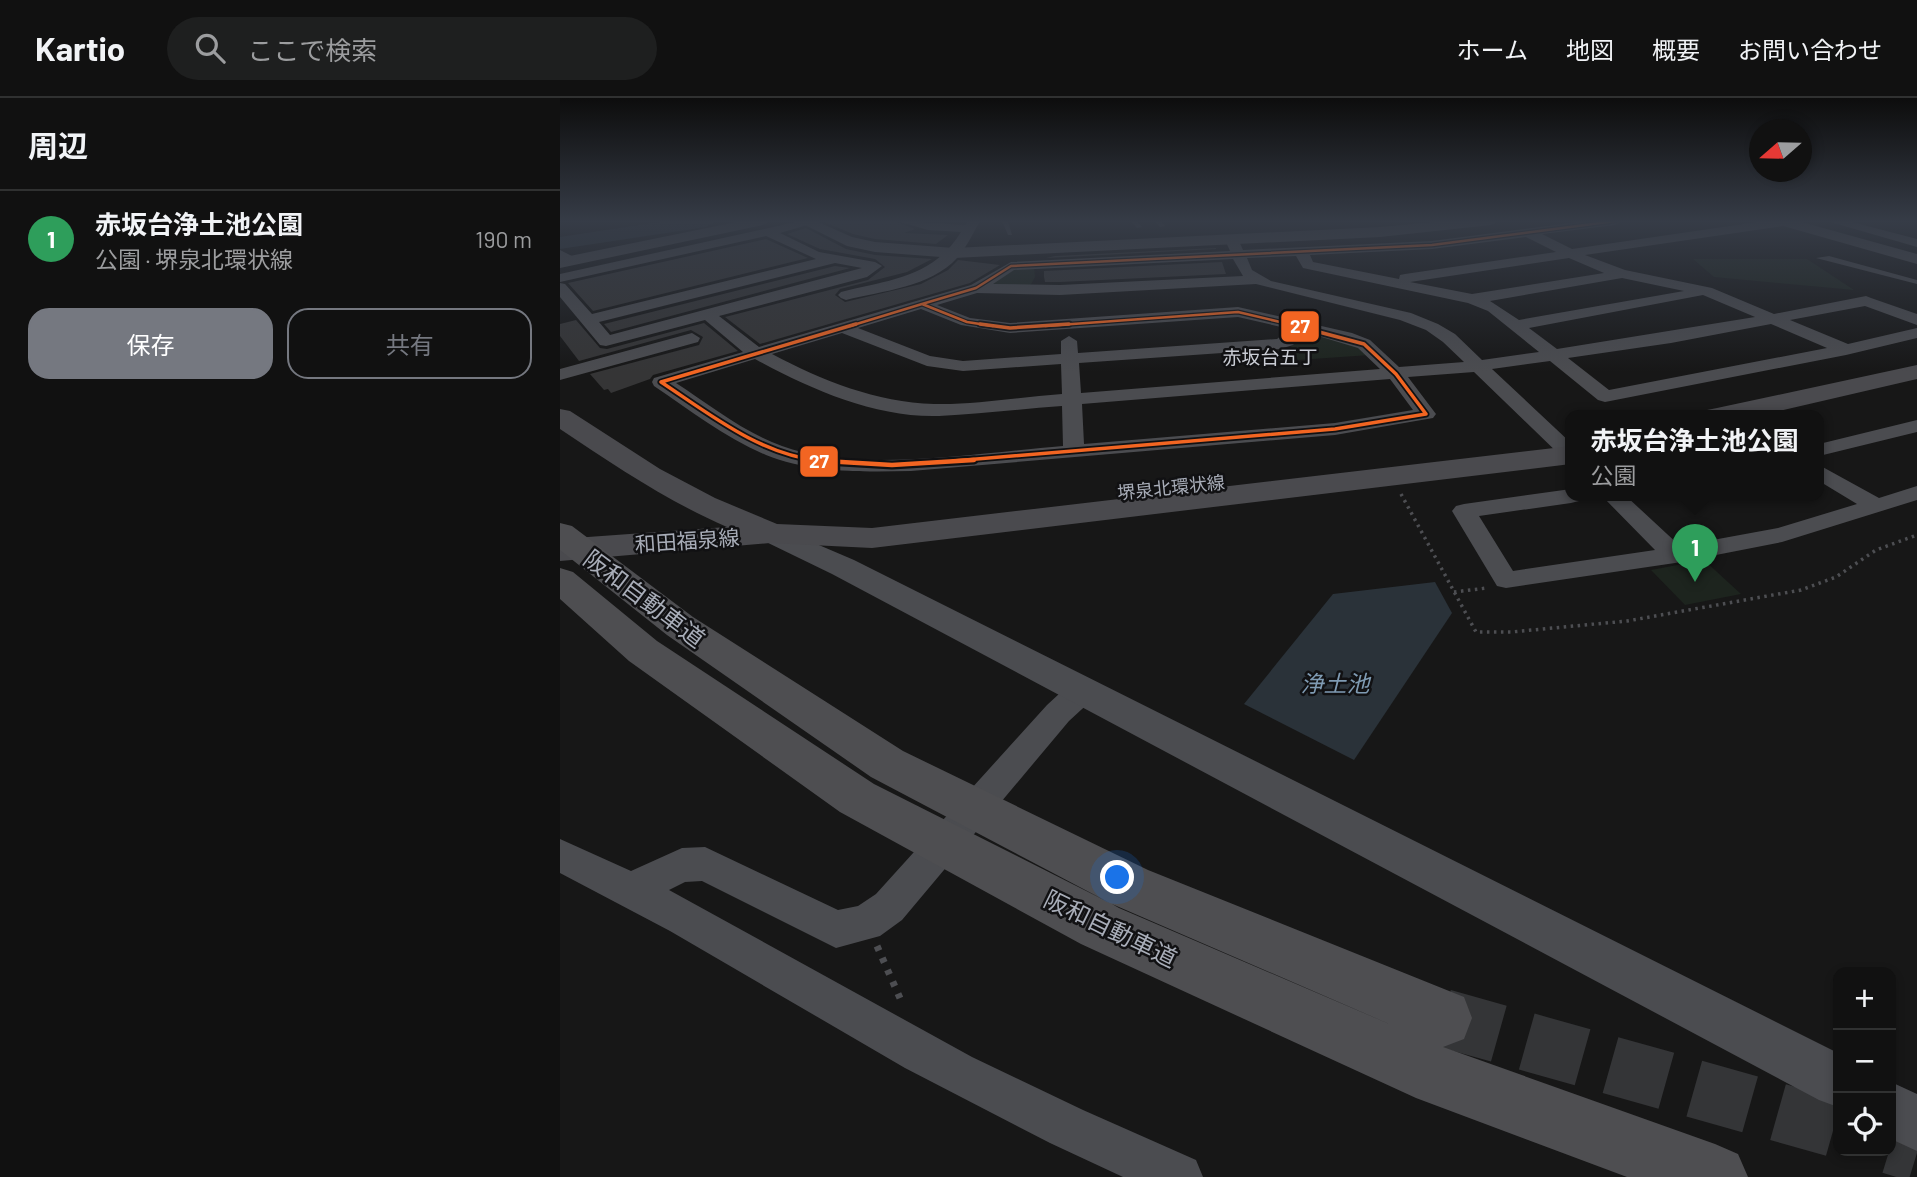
<!DOCTYPE html>
<html lang="ja">
<head>
<meta charset="utf-8">
<style>
  body { margin:0; font-family:Barlow,"Noto Sans JP",sans-serif; background:#1e1f1f; color:#f1f3f6 }
  .controls { position:absolute; right:21px; bottom:21px; display:grid; overflow:hidden; border-radius:14px; box-shadow:0 4px 10px #0003 }
  .controls button { width:63px; height:63px; display:grid; place-items:center; padding:0; border:0; border-bottom:2px solid #303131; background:#111; color:#f1f3f6; font:35px sans-serif }
  .compass { position:absolute; left:1189px; top:21px; width:63px; height:63px; border-radius:50%; background:#111; box-shadow:0 4px 10px #0003; rotate:250deg }
  .you { position:absolute; left:558px; top:780px; width:24px; height:24px; margin:-18px; border:5px solid #fff; border-radius:50%; background:#1a73e8; box-shadow:0 0 0 10px #1a73e833 }
  .badge { display:grid; place-items:center; width:46px; height:46px; border-radius:50%; background:#757880; color:#fff; font-size:23px; font-weight:700 }
  .pin { position:absolute; translate:-50% -58px; filter:drop-shadow(0 2px 4px #0008) }
  .pin::after { content:''; position:absolute; top:37px; width:24px; height:21px; background:inherit; clip-path:polygon(0 0,100% 0,50% 100%) }
  .popup { position:absolute; left:1005px; top:312px; width:259px; height:91px; box-sizing:border-box; display:grid; place-content:center; border-radius:14px; background:#111; filter:drop-shadow(0 2px 5px #0005); font-size:23px; white-space:nowrap; color:#9c9d9f }
  .popup b { font-size:26px; color:#f1f3f6 }
  .popup::after { content:''; position:absolute; left:50%; top:100%; margin-left:-14px; border:14px solid transparent; border-top-color:#111 }
  .list { margin:0; padding:0; list-style:none }
  h2 { display:flex; justify-content:space-between; align-items:center; height:91px; margin:0; padding:0 28px; font-size:30px }
  h2 small { font-size:23px; font-weight:400; color:#9c9d9f }
  .list li { display:grid; grid-template-columns:46px 1fr auto; gap:21px; align-items:center; box-sizing:border-box; height:98px; padding:0 28px; border-top:2px solid #303131 }
  .list b { display:block; font-size:26px; white-space:nowrap }
  .list p { margin:0; font-size:23px; white-space:nowrap; color:#9c9d9f }
  .list em { font-size:23px; font-style:normal; color:#9c9d9f }
  .actions { display:flex; gap:14px; padding:21px 28px }
  .actions a { flex:1; padding:16px 0; border:2px solid #757880; border-radius:21px; text-align:center; font-size:24px; color:#757880 }
  .actions .main { background:#757880; color:#fff }
  .icon { flex:none; width:38px; height:38px; fill:none; stroke:currentColor; stroke-width:2; stroke-linecap:round; stroke-linejoin:round }
  .map { position:relative; flex:none; width:1357px; height:1079px; overflow:hidden }
  header { display:flex; align-items:center; gap:42px; box-sizing:border-box; height:98px; padding:0 35px; background:#111; border-bottom:2px solid #303131 }
  header strong { font-size:33px }
  nav { display:flex; gap:38px; margin-inline-start:auto; font-size:24px }
  .search { width:490px; height:63px; background:#1e1f1f; display:flex; align-items:center; gap:18px; box-sizing:border-box; padding:0 24px; border-radius:38px; color:#9c9d9f; font-size:26px }
  main { display:flex }
  aside { flex:1; background:#111 }
  .map>svg:first-child { display:block }
  .green { fill:#1d241e }
  .water { fill:#2a3239 }
  .lines { fill:none; stroke-linecap:round; stroke-linejoin:round }
  .river { fill:#2a3239; fill-rule:evenodd }
  .building { fill:#353536 }
  .motorway-tunnel { stroke:#343537; stroke-width:58; stroke-dasharray:58 29; stroke-linecap:butt }
  .path-far1 { stroke:#4d4e52; stroke-width:3.5; stroke-dasharray:2.5 4.5; stroke-linecap:butt }
  .path { stroke:#4d4e52; stroke-width:7; stroke-dasharray:5 8; stroke-linecap:butt }
  .service { fill:#4b4c50; fill-rule:evenodd }
  .minor { fill:#4b4c50; fill-rule:evenodd }
  .tertiary { fill:#4b4c50; fill-rule:evenodd }
  .secondary { fill:#4a4a4e; fill-rule:evenodd }
  .motorway { fill:#4e4e51; fill-rule:evenodd }
  .bus-1-far2-casing { stroke:#111113; stroke-width:5 }
  .bus-1-far1-casing { stroke:#111113; stroke-width:7 }
  .bus-1-casing { stroke:#111113; stroke-width:9 }
  .bus-1-far2 { stroke:#f26522; stroke-width:2.5 }
  .bus-1-far1 { stroke:#f26522; stroke-width:3.5 }
  .bus-1 { stroke:#f26522; stroke-width:4.5 }
  .labels { text-anchor:middle; dominant-baseline:central; stroke-width:5; stroke-linejoin:round; paint-order:stroke }
  .far-street-label { font-size:18px; fill:#a8adb8; stroke:#111113 }
  .far-neighbourhood-label { font-size:19px; fill:#c9ccd4; stroke:#111113 }
  .street-label { font-size:21px; fill:#a8adb8; stroke:#111113 }
  .water-label { font-size:23px; font-style:italic; fill:#7f9bb3; stroke:#111113 }
  .near-street-label { font-size:24px; fill:#a8adb8; stroke:#111113 }
  .line-badge { stroke:#111113; stroke-width:2.5 }
  .badge-label { font-size:19px; text-anchor:middle; font-weight:bold; fill:#fff }
</style>
</head>
<body>
<header>
<strong>Kartio</strong>
<div class="search"><svg class="icon" aria-label="search" viewBox="0 0 24 24"><circle cx="10" cy="10" r="6"/><path d="M15 15l6 6"/></svg>ここで検索</div>
<nav><a>ホーム</a><a>地図</a><a>概要</a><a>お問い合わせ</a></nav>
</header>
<main>
<aside>
<h2>周辺<small></small></h2>
<ul class="list">
<li><span class="badge" style="background:#2e9e5b">1</span><div><b>赤坂台浄土池公園</b><p>公園 · 堺泉北環状線</p></div><em>190 m</em></li>
</ul>
<div class="actions"><a class="main">保存</a><a>共有</a></div>
</aside>
<div class="map">
<svg width="1357" height="1079" viewBox="0 0 1357 1079">
  <rect width="100%" height="100%" fill="#171717"/>
  <path class="green" d="M1133,161H1247L1294,192L1154,179Z
    M474,170L475,179L469,190L432,187V184L452,172Z
    M756,236L796,248L810,257L738,262L731,248L744,237Z
    M1144,462L1181,496L1125,507L1091,472Z"/>
  <path class="water" d="M875,484L892,515L794,662L684,606L773,496Z"/>
  <g class="lines">
    <path class="river" d="M106,123H156L146,129L0,151V139Z"/>
  </g>
  <path class="building" d="M262,123H334L355,131L344,135L388,137L376,146L315,141L293,136Z
    M246,130L286,151L315,157L372,161L347,174L280,191L275,197L285,204L361,186L388,172L398,162L440,167L410,185L200,246L165,219L308,182L325,169L315,161L260,151L227,136Z
    M206,141L248,160L33,213L8,185Z
    M656,150V151L486,160L495,158Z
    M662,164L666,176L500,184H485L484,179V173Z
    M275,168L290,170L51,234L44,226Z
    M16,222L40,250L47,251L144,225L178,253L93,277L90,281L51,295L48,291L44,292L30,276L139,247L143,239L131,232L19,263L0,238V226Z"/>
  <g class="lines">
    <path class="motorway-tunnel" d="M883,920L1278,1031
      M1331,1047L1357,1055"/>
    <path class="path-far1" d="M841,396L916,534H951L1067,523L1241,492L1276,479L1316,452L1357,437
      M894,494L927,490"/>
    <path class="path" d="M317,848L343,907"/>
    <path class="service" d="M442,123H448L452,137H448Z
      M571,123H577L582,129L577,130Z
      M595,123H601L605,128L600,129Z
      M1269,158L1357,182V186L1256,160Z"/>
    <path class="minor" d="M240,123L254,125L220,135L259,154L315,164L322,168L307,179L159,218L199,249L411,187L451,164L670,153L666,144L673,140L678,141L683,152L872,143L1026,123H1061L1055,127L982,136L1012,151L1204,123H1229L1223,128L1025,157L1065,172L1152,190L1214,216L1306,198L1311,200L1357,216V227L1305,208L1230,222L1288,246L1357,230V240L1286,257L1045,304L1038,302L990,263L932,271L1011,345V363L1004,361L914,274L848,279L876,316L873,320L775,337L351,373C303,374 251,375 206,357C165,340 130,312 94,288L92,284L94,280L183,254L145,222L46,248L40,247L0,199V185L5,186L32,216L256,161L206,138L0,184V176ZM966,139L996,154L845,176L840,177L839,181L753,164L750,157L872,151ZM736,158L743,170L908,205L928,213L979,254L922,262L895,236L878,226L851,215L711,183L692,172L687,160ZM1009,160L1044,175L912,196L850,184ZM673,161L683,178L500,187L433,186L454,172ZM275,165L302,170L50,237L39,224ZM1062,180L1124,193L959,222L930,203ZM696,186L840,222L866,232L883,244L904,264L839,269L810,242L792,235L678,209L450,225L410,220L377,207L417,195L500,197ZM1143,197L1195,219L997,251L969,230ZM361,211L401,227L450,235L678,219L730,231L717,241L518,255L517,243L509,238L501,243V256L403,263L370,258L298,230ZM1211,226L1267,250L1049,292L1008,260L1111,245ZM745,234L798,250L820,271L521,295L519,265L720,251L733,247ZM282,235L367,268L403,273L501,266L502,296C460,299 416,307 374,306C316,304 263,283 212,256ZM195,261C250,291 315,320 379,318C420,316 461,311 502,308L503,348C425,354 295,376 222,348C183,334 150,307 116,285ZM830,281L853,312L775,325L524,346L522,306Z
      M337,123L405,127L408,123H420C413,135 407,149 397,160C371,189 322,193 286,202L281,200L278,197L281,194C328,182 373,180 401,134L368,132Z
      M1267,123H1288L1357,141V149Z
      M0,152L14,159L7,163L0,161Z
      M132,235L140,240L138,244L0,282V271Z
      M1357,322V334L1259,358V346Z
      M1259,367L1319,400L1357,388V402L1222,444L1115,465L946,490L937,488L892,413L896,408L904,406L1011,391V398H1022L1019,403L1011,405L919,418L953,473L1095,452L1042,398H1066L1120,448L1218,430L1297,406L1259,383Z
      M523,581L534,584L538,592L534,600L509,623L342,822L320,838L276,850L142,783L125,784L109,792L412,959L523,1012L636,1062L643,1079H563L490,1045L345,970L110,833L0,775V741L71,773L122,750L145,749L278,812L298,808L316,796L487,607L512,584Z"/>
    <path class="tertiary" d="M181,123H210L203,127L0,170V160Z
      M237,123H256L292,139L315,144L394,150L820,129L886,123H938L931,127L820,139L394,160L315,154L287,148Z
      M1214,123H1238L1357,156V166L1216,126Z
      M212,427L294,462L1278,955V1009L1259,1002L272,476L202,442L198,436L202,430Z
      M1331,984L1357,996V1053L1331,1041Z"/>
    <path class="secondary" d="M1357,267V281L1197,318H1144L1147,312L1157,310Z
      M0,311L10,313L100,371L155,400L217,426L312,430L1011,348V366L312,450L210,445L0,463V441L167,429C107,403 54,367 0,331Z"/>
    <path class="motorway" d="M0,425L12,428L133,519L343,653L588,772L904,899L912,920L904,941L883,949L865,942L883,949L1155,1046L1178,1056L1188,1079H1067L856,1000L521,846L280,714L69,563L0,501V470L13,474L97,543L314,686L550,805L311,679L107,537L0,452ZM552,806L834,928L559,810Z"/>
    <defs>
      <path id="bus-1-far2" d="M362,206L407,224L433,228
        M362,206L416,190L451,168L872,147L1055,123
        M290,228L362,206
        M485,228L678,214L737,228"/>
      <path id="bus-1-far1" d="M420,226L450,230L509,226
        M260,363C199,356 151,317 101,284L296,226
        M393,363L775,331L866,316L836,276L804,246L729,226"/>
      <path id="bus-1" d="M248,362L332,367L414,362"/>
    </defs>
    <use href="#bus-1-far2" class="bus-1-far2-casing"/>
    <use href="#bus-1-far1" class="bus-1-far1-casing"/>
    <use href="#bus-1" class="bus-1-casing"/>
    <use href="#bus-1-far2" class="bus-1-far2"/>
    <use href="#bus-1-far1" class="bus-1-far1"/>
    <use href="#bus-1" class="bus-1"/>
  </g>
  <linearGradient id="sky" x2="0" y2="1"><stop stop-color="#0d0d0d"/><stop offset="0.45" stop-color="#363c47"/><stop offset="1" stop-color="#363c47" stop-opacity="0"/></linearGradient>
  <rect width="1357" height="274" fill="url(#sky)"/>
  <g class="labels">
    <g class="far-street-label">
      <text transform="translate(611 389) rotate(-6)">堺泉北環状線</text>
    </g>
    <g class="far-neighbourhood-label">
      <text x="710" y="258">赤坂台五丁</text>
    </g>
    <g class="street-label">
      <text transform="translate(127 442) rotate(-4)">和田福泉線</text>
    </g>
    <g class="water-label">
      <text x="775" y="585">浄土池</text>
    </g>
    <g class="near-street-label">
      <text transform="translate(85 500) rotate(37)">阪和自動車道</text>
      <text transform="translate(551 830) rotate(26)">阪和自動車道</text>
    </g>
  </g>
  <g class="line-badge">
    <rect x="720" y="212" width="40" height="33" rx="7" fill="#f26522"/>
    <rect x="239" y="347" width="40" height="33" rx="7" fill="#f26522"/>
  </g>
  <g class="badge-label">
    <text x="740" y="235">27</text>
    <text x="259" y="370">27</text>
  </g>
</svg>
<div class="controls">
<button>+</button>
<button>−</button>
<button><svg class="icon" aria-label="locate" viewBox="0 0 24 24"><circle cx="12" cy="12" r="6"/><path d="M12 2v4M12 18v4M2 12h4M18 12h4"/></svg></button>
</div>
<svg class="compass" viewBox="-18 -18 36 36"><path d="M0-13l5 13h-10z" fill="#e53935"/><path d="M0 13l5-13h-10z" fill="#9c9d9f"/></svg>
<div class="you"></div>
<div class="pin badge" style="left:1135px;top:484px;background:#2e9e5b">1</div>
<div class="popup"><b>赤坂台浄土池公園</b>公園</div>
</div>
</main>
</body>
</html>
